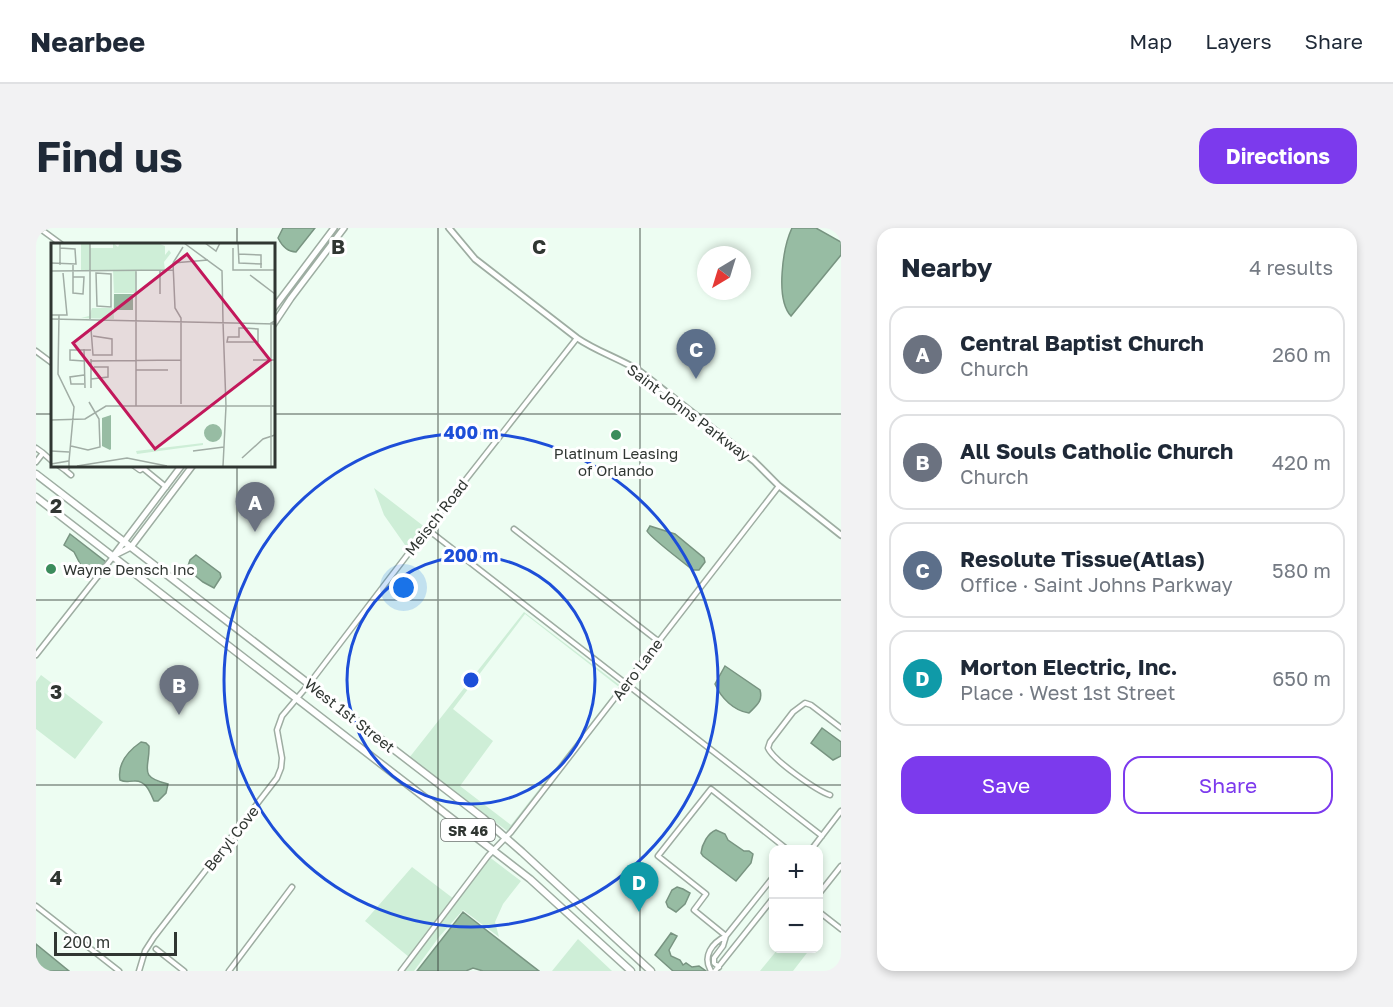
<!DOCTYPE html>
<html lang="en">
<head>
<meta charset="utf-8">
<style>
  body { margin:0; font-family:"Golos Text",sans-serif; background:#f2f2f3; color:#1f2937 }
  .controls { position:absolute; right:18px; bottom:18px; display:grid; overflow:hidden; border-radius:12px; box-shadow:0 3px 9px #0003 }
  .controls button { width:54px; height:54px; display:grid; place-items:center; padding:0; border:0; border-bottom:2px solid #e0e1e3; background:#fff; color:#1f2937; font:30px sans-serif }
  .compass { position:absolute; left:661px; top:18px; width:54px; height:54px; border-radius:50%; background:#fff; box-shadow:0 3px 9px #0003; rotate:218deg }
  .scale { position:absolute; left:18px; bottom:15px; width:123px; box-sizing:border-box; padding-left:6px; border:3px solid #303632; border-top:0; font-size:16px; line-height:21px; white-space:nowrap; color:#303632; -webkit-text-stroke:4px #fff; paint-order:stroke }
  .you { position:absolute; left:368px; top:360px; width:21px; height:21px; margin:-15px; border:4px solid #fff; border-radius:50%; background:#1a73e8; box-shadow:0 0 0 9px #1a73e833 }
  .badge { display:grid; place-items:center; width:39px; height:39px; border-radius:50%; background:#7c3aed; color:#fff; font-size:20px; font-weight:700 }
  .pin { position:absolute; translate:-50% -50px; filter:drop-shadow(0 2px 3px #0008) }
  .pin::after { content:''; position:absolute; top:32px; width:21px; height:18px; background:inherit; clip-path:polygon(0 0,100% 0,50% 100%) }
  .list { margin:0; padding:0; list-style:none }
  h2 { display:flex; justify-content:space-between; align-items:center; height:78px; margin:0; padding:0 24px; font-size:26px }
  h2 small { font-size:20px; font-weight:400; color:#747a83 }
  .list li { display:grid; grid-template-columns:39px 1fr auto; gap:18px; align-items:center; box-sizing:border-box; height:96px; margin:0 12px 12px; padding:0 12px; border:2px solid #e0e1e3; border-radius:18px }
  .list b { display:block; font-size:22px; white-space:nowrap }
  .list p { margin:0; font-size:20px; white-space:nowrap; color:#747a83 }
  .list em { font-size:20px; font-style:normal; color:#747a83 }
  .actions { display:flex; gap:12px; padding:18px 24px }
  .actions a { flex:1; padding:14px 0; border:2px solid #7c3aed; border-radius:18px; text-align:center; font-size:21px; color:#7c3aed }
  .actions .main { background:#7c3aed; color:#fff }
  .map { position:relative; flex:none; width:805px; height:743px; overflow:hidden; border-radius:18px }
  header { display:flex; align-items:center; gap:36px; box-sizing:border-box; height:84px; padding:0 30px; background:#fff; border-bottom:2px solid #e0e1e3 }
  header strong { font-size:28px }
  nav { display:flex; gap:33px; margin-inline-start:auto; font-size:21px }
  .intro { display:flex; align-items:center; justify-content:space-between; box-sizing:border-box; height:144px; padding:0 36px }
  h1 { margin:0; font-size:42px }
  .button { padding:15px 27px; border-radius:18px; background:#7c3aed; color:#fff; font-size:21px; font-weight:700 }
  main { display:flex; gap:36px; padding:0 36px }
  aside { flex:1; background:#fff; border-radius:18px; box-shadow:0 3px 9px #0003 }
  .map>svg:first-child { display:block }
  .green { fill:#ceeed7; fill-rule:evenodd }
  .water { fill:#97bca3; stroke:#789481; stroke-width:1.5 }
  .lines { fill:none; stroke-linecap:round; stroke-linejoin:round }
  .minor-casing { stroke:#9eada2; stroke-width:7 }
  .tertiary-casing { stroke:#9eada2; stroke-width:8 }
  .secondary-casing { stroke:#9eada2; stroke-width:8 }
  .primary-casing { stroke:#9eada2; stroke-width:9 }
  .minor { stroke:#fff; stroke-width:4 }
  .tertiary { stroke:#fff; stroke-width:4.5 }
  .secondary { stroke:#fff; stroke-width:5 }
  .primary { stroke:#fff; stroke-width:6 }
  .grid { fill:none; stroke:#303632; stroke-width:1.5; stroke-opacity:0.55 }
  .ring { fill:none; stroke:#1d4ed8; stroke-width:3 }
  .poi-dot { fill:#3b8c5c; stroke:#fff; stroke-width:2 }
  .labels { text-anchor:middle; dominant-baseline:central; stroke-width:6; stroke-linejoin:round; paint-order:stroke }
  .shield { fill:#fff; stroke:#6e7270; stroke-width:1.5 }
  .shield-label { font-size:14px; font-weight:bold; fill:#303632 }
  .street-label { font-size:15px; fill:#303632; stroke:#fff }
  .poi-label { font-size:15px; fill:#303632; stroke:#fff }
  .inset-road { fill:none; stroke:#a1ada5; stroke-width:1.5 }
  .view { fill:#c2185b; fill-opacity:0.15; stroke:#c2185b; stroke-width:3 }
  .inset-edge { fill:none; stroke:#303632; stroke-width:3 }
  .grid-label { font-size:20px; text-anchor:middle; font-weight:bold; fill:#303632; stroke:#fff; stroke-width:6; stroke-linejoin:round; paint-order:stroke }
  .centre { fill:#1d4ed8; stroke:#fff; stroke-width:3 }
  .ring-label { font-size:18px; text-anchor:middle; font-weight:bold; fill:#1d4ed8; stroke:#fff; stroke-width:6; stroke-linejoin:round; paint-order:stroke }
</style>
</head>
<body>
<header>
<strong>Nearbee</strong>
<nav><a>Map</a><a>Layers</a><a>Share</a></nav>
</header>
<div class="intro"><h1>Find us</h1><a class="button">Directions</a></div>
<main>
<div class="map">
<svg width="805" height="743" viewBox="0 0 805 743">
  <rect width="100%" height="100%" fill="#edfdf2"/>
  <path class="green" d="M338,260L394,303L376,327L348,287Z
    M488,384L586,459L474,605L373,530ZM489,386L583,459L475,597L424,558L457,513L417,481Z
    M5,447L67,494L39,531L0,501V454Z
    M452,628L485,653L467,676L459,694L463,709L427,682L403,709L378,743H362L373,729L329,693L376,639L418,671Z
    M542,711L576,743H516Z
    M742,721V720L774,721L757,743H724Z"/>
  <path class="water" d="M247,0H279L260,24C251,24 246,18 242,10Z
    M756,0H780L805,14V27L755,88C739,71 747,19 756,0Z
    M614,298L639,306L668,330L669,334L663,342H657C648,335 614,309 611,303Z
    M34,306L70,334L58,350L51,349L38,324L28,317Z
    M160,327L184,345L185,349L178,360L167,354L151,341L154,332Z
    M689,438L724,462C727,473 721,477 713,485C698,483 685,470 679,456Z
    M786,500L805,514V528L797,532L775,515Z
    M105,514L110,515L113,518C114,540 101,549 132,556L130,565L122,573H118C114,564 110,552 98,553C92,553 90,555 84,552C81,535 92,523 105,514Z
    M680,602L689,606L692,612L708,623H713L717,626L715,635L700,653L667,628L665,625C666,616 672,605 680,602Z
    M641,659L647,661L654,665L649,676L640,684L632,679L630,674L636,662Z
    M427,684L503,743H447L437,740L430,743H381Z
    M635,705L641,708L633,722L635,728L644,732L647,737L650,735L656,739L663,738L670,743H637L619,727Z
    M0,716L33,743H0Z"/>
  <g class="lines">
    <defs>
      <path id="minor" d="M3,0L25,16
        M0,123L16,135
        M0,220L7,225L0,234
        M7,225L16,233
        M22,237L29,242L32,237
        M97,237L104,242L112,237
        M108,241L130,259
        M29,242L35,247
        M391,301L786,608
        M478,301L622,413
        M0,427L77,329
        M794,567C781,563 737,532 732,520L734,514L757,484L769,475L775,477L805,500
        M775,622L805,583
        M782,667L805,638
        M0,678L83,743
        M782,683L805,701
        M690,708L658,682L670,666L622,628L675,561L752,622
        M120,721L148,743
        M683,739L678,735V730L687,718L690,708L738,648
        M103,743L109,723L118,709L241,550L245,540L246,530L241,502L246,488L273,456L391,301L541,110
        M193,743L256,659
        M365,743L452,628L475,604L743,258
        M675,743C666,728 676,715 690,708
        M679,743L738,669"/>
      <path id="tertiary" d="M413,0L439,31L541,110C560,123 582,130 602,142L718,233L743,258L805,307"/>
      <path id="secondary" d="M237,81L298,0
        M237,97L255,70L308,0
        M78,327L146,237
        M77,328L95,319L157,237"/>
      <path id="primary" d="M0,246L447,590L486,624L615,743
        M0,269L494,651L595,743"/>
    </defs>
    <use href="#minor" class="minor-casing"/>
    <use href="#tertiary" class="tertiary-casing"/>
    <use href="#secondary" class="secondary-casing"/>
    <use href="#primary" class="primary-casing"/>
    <use href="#minor" class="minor"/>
    <use href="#tertiary" class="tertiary"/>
    <use href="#secondary" class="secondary"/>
    <use href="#primary" class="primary"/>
  </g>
  <path class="grid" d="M201,0V16M402,0V743M604,0V743M0,186H16M237,186H805M201,237V743M0,372H805M0,557H805"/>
  <g class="ring">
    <circle cx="435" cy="452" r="124"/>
    <circle cx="435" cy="452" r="247"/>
  </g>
  <g class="poi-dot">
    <circle cx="580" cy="207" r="6"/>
    <circle cx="15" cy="341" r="6"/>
  </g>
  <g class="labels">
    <rect class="shield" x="405" y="591" width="54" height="22" rx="4.5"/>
    <g class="shield-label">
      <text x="432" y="602">SR 46</text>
    </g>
    <g class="street-label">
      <text transform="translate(653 184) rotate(37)">Saint Johns Parkway</text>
      <text transform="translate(400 289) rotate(-52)">Meisch Road</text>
      <text transform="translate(601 441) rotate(-53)">Aero Lane</text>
      <text transform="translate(314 487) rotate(38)">West 1st Street</text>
      <text transform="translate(195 610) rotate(-52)">Beryl Cove</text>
    </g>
    <g class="poi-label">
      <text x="580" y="225">Platinum Leasing<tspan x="580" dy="17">of Orlando</tspan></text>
      <text x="27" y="341" text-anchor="start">Wayne Densch Inc</text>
    </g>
  </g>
  <g transform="translate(15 15)">
    <rect width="224" height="224" fill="#edfdf2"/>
    <path d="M30,0H39V5H62V0L67,4L69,0H106L114,3V12L118,7L120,10L113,19L114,27H85L84,50H63L62,27L30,28ZM62,50L63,76L30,75L38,73L41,65H62ZM152,200V202L86,211L85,208Z" fill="#ceeed7"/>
    <path d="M63,51H82V67H63ZM60,172V206L59,207L51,203V175ZM153 190a9 9 0 1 1 18 0a9 9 0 1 1-18 0Z" fill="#97bca3"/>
    <path class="inset-road" d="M9,0V22M39,0V76M133,0L171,28L172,79M154,0L165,8L169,0M187,0L188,20L211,21M182,5V27H224M187,11L210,12V25M0,20L25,21L24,6L9,5M122,20L124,65L130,75V161M122,20L157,17M122,20L132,4M22,22V34H33L32,51L22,50V34M109,27V51M0,28L122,27M45,30L60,31V64L46,63ZM199,32L224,51M0,72H16L12,30M8,72L7,131L23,164L18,218M0,76L224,81M172,79L175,163L172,223M193,85H188V94H177L176,99H207V86L193,85V82M40,86L42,112H61V96L42,93M33,106L34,145M40,116V145M202,117H224M33,118L19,117V107H40M40,118L130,117M85,127H117M33,132L19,134L20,141H33M40,136L57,134V124H43M85,163V27M0,177L34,176L55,163H224M20,203L37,207L49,204L48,176L38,159M0,208L18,209M142,208L173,204M191,215L212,196L224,192M0,221L18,218V223M26,223L76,215L116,223M220,223V80L224,78"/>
    <path class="view" d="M136,11L219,117L104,206L22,100Z"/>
    <rect width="224" height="224" class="inset-edge"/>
  </g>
  <g class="grid-label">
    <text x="302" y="26">B</text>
    <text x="503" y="26">C</text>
    <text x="20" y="285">2</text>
    <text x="20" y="471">3</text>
    <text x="20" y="657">4</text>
  </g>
  <circle cx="435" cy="452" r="9" class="centre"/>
  <g class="ring-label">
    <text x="435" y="211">400 m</text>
    <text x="435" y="334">200 m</text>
  </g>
</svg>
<div class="controls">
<button>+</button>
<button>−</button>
</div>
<svg class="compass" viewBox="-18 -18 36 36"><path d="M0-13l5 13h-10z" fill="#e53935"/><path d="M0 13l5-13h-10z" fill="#747a83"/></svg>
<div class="scale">200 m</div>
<div class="you"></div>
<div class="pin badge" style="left:219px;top:304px;background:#6b7280">A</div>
<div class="pin badge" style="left:143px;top:487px;background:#6b7280">B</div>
<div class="pin badge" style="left:660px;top:151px;background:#5c6f8a">C</div>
<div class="pin badge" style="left:603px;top:684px;background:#0f9aa8">D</div>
</div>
<aside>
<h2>Nearby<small>4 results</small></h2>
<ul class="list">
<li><span class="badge" style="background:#6b7280">A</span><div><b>Central Baptist Church</b><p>Church</p></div><em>260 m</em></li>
<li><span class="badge" style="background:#6b7280">B</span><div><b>All Souls Catholic Church</b><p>Church</p></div><em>420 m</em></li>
<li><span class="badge" style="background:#5c6f8a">C</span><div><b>Resolute Tissue(Atlas)</b><p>Office · Saint Johns Parkway</p></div><em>580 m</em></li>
<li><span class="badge" style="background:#0f9aa8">D</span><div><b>Morton Electric, Inc.</b><p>Place · West 1st Street</p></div><em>650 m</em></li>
</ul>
<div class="actions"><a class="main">Save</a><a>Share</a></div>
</aside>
</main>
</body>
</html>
